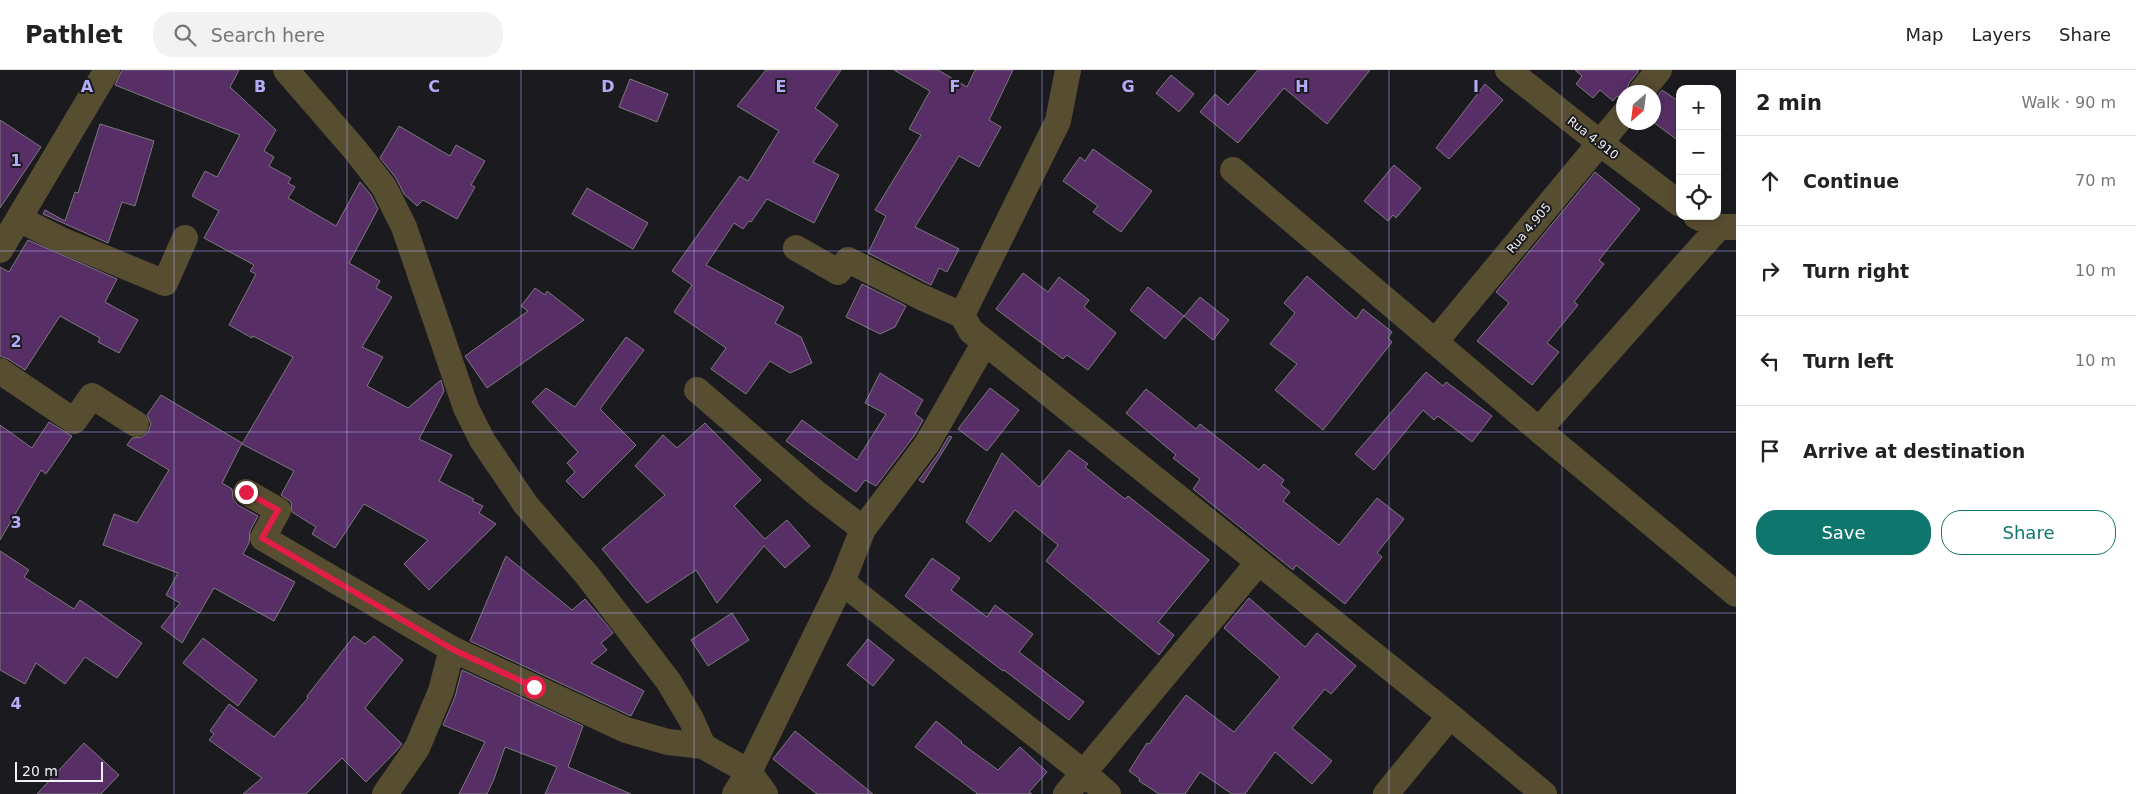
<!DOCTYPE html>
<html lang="en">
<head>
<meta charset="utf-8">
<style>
  body { margin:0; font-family:"DejaVu Sans",sans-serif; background:#f2f2f2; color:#222 }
  .controls { position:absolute; right:15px; top:15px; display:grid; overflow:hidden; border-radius:10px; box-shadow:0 2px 8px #0003 }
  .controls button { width:45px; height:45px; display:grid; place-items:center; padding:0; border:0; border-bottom:1px solid #e0e0e0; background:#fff; color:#222; font:25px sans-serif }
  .compass { position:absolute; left:1616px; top:15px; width:45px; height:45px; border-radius:50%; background:#fff; box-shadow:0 2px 8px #0003; rotate:208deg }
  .scale { position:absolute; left:15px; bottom:12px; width:88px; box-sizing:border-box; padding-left:5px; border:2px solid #f1f1f4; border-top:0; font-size:14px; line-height:18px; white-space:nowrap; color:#f1f1f4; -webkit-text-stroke:4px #1b1b1f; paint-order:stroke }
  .stop { position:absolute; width:15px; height:15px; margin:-11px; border:4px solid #e11d48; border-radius:50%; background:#fff }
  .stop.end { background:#e11d48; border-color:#fff; box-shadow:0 1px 5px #0008 }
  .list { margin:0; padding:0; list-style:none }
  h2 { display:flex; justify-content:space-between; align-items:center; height:65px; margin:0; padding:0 20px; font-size:21px }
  h2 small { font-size:16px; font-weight:400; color:#767676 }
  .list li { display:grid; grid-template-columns:32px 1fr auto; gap:15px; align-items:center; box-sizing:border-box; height:90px; padding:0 20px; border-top:1px solid #e0e0e0 }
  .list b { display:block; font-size:19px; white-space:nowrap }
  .list em { font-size:16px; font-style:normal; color:#767676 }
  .actions { display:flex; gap:10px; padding:15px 20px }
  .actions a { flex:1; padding:11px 0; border:1px solid #0f766e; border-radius:20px; text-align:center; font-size:18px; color:#0f766e }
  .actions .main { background:#0f766e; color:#fff }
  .icon { flex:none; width:28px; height:28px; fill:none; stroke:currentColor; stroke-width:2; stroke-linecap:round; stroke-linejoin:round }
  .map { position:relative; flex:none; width:1736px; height:724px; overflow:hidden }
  header { display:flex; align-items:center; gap:30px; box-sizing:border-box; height:70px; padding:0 25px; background:#fff; border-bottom:1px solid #e0e0e0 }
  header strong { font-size:24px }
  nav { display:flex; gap:28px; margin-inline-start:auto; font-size:18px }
  .search { width:350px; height:45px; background:#f2f2f2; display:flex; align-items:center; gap:12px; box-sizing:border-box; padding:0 18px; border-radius:20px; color:#767676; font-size:19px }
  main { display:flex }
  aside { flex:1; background:#fff }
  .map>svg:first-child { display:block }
  .building { fill:#572f66; stroke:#7c787d }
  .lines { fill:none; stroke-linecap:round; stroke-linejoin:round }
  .street { stroke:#574d30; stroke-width:26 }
  .route { stroke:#e11d48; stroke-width:6 }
  .grid { fill:none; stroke:#b4acf9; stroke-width:1; stroke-opacity:0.55 }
  .labels { text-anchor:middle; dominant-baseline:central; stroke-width:4; stroke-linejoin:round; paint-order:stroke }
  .street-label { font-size:12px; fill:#f1f1f4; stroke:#1b1b1f }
  .grid-label { font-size:16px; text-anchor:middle; font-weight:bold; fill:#b4acf9; stroke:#1b1b1f; stroke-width:4; stroke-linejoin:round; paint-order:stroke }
</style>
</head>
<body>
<header>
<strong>Pathlet</strong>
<div class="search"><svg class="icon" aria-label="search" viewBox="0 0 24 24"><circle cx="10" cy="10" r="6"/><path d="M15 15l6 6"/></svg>Search here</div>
<nav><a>Map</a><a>Layers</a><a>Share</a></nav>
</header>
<main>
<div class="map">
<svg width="1736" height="724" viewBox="0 0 1736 724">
  <rect width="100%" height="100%" fill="#1b1b1f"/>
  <path class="building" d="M122,0H239L230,17L276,60L264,81L274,87L269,96L291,108L288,113L295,117L288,128L336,156L360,112L371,125L378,139L349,193L380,211L376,218L392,227L362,277L383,287L367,316L408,338L441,310L444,321L419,369L452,385L439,411L474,429L472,431L483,436L479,443L496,454L429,520L404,494L428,470L364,434L335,478L312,464L316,457L292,442L291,432L281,425L294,401L242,374L293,287L253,266L252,268L229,255L256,204L250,201L254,195L204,168L219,141L192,126L205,101L217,107L240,65L115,15Z
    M766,0H841L815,38L838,55L813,92L839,105L814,153L767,129L751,152L749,151L743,159L734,153L706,195L784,237L775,253L801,267L812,293L790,303L770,291L746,324L711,299L726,278L674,242L692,215L672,201L740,106L748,111L779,61L737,36Z
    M894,0H938L967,17L975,0H1013L989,50L1001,57L979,97L959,86L915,157L959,179L947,202L939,198L931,215L868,183L886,146L875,140L921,65L909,59L930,21Z
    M1258,0H1370L1327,54L1284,18L1238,73L1200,42L1215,24L1228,35Z
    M1575,0H1638V2L1629,13L1626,22H1624V29L1617,26L1613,31L1600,20L1593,28L1576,14L1582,6Z
    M1171,5L1194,24L1179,42L1156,23Z
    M630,9L668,24L657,52L619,37Z
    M1485,14L1503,30L1449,89L1436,78Z
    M1662,20L1680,32V72L1653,52L1654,30Z
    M0,50L41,77L0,138Z
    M100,54L154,71L135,136L122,132L108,173L43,144L45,140L65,151L75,122L78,123Z
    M399,56L450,86L456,75L485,91L471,115L475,117L457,149L423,130L417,136L404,124L396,108L380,88Z
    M1093,79L1152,121L1121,162L1093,142L1098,136L1063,111L1080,87L1085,91Z
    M1394,95L1421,118L1396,148L1393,145L1388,151L1364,131Z
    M1595,102L1640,139L1599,190L1604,194L1574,232L1578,235L1547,273L1559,282L1532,315L1477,271L1509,233L1496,222Z
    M587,118L648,153L633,179L572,144Z
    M28,170L117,209L105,232L138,250L119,283L98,272L100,268L60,246L25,300L8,289L0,286V197L9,202Z
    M1023,203L1048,222L1059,207L1089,230L1084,237L1116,263L1088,300L1067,285L1063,289L996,239Z
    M1307,206L1356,249L1363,239L1392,262L1388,268L1392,272L1323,360L1275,320L1297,294L1270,274L1295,243L1284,233Z
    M862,214L906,236L895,257L880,264L846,247Z
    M1148,217L1184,246L1165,269L1130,240Z
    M535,218L545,225L547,221L584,250L487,318L465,286L528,241L521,236Z
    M1200,227L1229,250L1213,270L1184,246Z
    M626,267L644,280L600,339L636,375L583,428L566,411L575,402L567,393L578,382L532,332L546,318L575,337Z
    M1426,302L1443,316L1446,312L1492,346L1472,372L1438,346L1434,350L1423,340L1374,400L1355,384Z
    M880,303L923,330L915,344L923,350L914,366L876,416L865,410L856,422L786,371L802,350L857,390L886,344L865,333Z
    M990,318L1019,340L987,381L958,359Z
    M1146,319L1196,359L1200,354L1259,400L1264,394L1284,410L1281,415L1290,422L1283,431L1339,475L1377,428L1404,449L1377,483L1382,487L1345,534L1296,495L1293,500L1193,419L1200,409L1173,388L1176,385L1126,343Z
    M161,325L242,373L222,413L232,419L233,429L238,435L258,446L250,461L249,473L243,484L295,512L274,551L214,518L182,573L161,557L180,533L166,525L178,503L103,475L114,444L137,453L169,400L127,375L132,368L142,367L148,362L151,354L147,345Z
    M49,352L72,366L46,404L41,400L0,470V355L32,378Z
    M705,353L761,410L734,436L765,469L787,450L810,476L785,498L764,476L717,533L696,500L647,533L602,479L665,425L635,396L663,365L677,378Z
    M949,366L952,367L923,413L919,410L939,383Z
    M1069,380L1088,394L1085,397L1125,429L1128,426L1209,490L1158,552L1174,565L1159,585L1046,491L1058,475L1015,440L990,472L966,452L1002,383L1039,417Z
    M0,481L29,500L24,507L74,539L80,530L142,573L117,608L85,587L65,614L36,593L25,614L0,600Z
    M506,486L572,540L585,529L607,555L613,563L601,573L607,580L591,593L644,621L631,646L470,571Z
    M932,488L960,508L951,520L987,547L995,535L1033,564L1019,582L1084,632L1069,650L1004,600L1003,601L905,526Z
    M1249,528L1305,577L1317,563L1356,596L1331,624L1325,619L1292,658L1332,691L1312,714L1275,682L1245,724H1232L1200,702L1185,724H1159L1139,711L1140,709L1129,701L1147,673L1149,674L1186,625L1234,662L1280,607L1224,558Z
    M732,543L749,570L708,596L691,570Z
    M354,566L365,574L374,566L403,590L365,638L402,674L398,679L366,712L342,688L306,724H243L262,708L209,670L214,664L210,661L229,634L274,667L308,628L307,626Z
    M203,568L257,610L238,636L183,593Z
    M868,569L894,590L873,616L847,595Z
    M462,600L583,656L568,697L631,724H545L557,697L505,677L494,709L487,724H459L485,672L443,655L455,627Z
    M936,651L962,672L961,673L998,700L1020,677L1047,702L1029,722L1032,724H976L977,723L915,677Z
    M795,661L873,724H817L773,689Z
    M84,673L119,705L101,724H37Z"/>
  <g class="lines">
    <path class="street" d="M286,0L356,81L384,117L404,157L466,338L482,370L526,435L587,505L669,612L691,649L703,676
      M1068,0L1058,51L962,245L971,261L1450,646L1544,724
      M1508,0L1600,73L1680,134
      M1641,22L1659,0
      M1233,100L1539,360L1736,524
      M1696,146L1719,157H1735
      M19,149L59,169L165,213L185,168
      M796,178L838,202L848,190L921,227L962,245
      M0,180L107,0
      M1435,272L1624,44
      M0,301L74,351L92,326L136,354
      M697,320L815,422L863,459
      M1539,360L1719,157
      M246,422L278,440L263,468L452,579L626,660L668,672L703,676L749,702L765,724
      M842,512L1084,703L1108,724
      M385,724L417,678L441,621L452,579
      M735,724L749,702L842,512L863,459L927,374L985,272
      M1066,724L1258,493
      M1386,724L1450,646"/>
  </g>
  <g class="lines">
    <path class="route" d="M246,422L278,440L262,468L452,579L534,617"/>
  </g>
  <path class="grid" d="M174,0V724M347,0V724M521,0V724M694,0V724M868,0V724M1042,0V724M1215,0V724M1389,0V724M1562,0V724M0,181H1736M0,362H1736M0,543H1736"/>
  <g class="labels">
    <g class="street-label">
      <text transform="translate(1593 68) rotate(38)">Rua 4.910</text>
      <text transform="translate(1529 158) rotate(-50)">Rua 4.905</text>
    </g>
  </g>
  <g class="grid-label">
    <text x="87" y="22">A</text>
    <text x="260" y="22">B</text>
    <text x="434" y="22">C</text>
    <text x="608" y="22">D</text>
    <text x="781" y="22">E</text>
    <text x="955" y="22">F</text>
    <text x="1128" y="22">G</text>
    <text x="1302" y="22">H</text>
    <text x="1476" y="22">I</text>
    <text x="16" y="96">1</text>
    <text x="16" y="277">2</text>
    <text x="16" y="458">3</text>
    <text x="16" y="639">4</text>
  </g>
</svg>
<div class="controls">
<button>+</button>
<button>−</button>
<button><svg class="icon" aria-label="locate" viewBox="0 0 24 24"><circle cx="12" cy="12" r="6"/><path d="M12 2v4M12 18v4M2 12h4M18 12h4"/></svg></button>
</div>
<svg class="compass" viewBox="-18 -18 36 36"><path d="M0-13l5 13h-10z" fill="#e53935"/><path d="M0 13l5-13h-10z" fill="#767676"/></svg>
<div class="scale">20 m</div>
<div class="stop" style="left:534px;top:617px"></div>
<div class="stop end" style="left:246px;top:422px"></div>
</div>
<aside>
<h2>2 min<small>Walk · 90 m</small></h2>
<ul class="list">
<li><svg class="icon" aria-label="ahead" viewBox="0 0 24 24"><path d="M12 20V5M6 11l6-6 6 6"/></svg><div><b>Continue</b></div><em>70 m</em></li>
<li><svg class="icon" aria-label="right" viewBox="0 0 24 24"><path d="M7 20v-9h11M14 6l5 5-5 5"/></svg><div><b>Turn right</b></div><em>10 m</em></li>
<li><svg class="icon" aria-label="left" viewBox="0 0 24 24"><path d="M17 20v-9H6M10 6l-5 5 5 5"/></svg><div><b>Turn left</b></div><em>10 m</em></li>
<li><svg class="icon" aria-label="arrive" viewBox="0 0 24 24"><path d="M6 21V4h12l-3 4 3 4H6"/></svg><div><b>Arrive at destination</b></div></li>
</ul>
<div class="actions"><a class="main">Save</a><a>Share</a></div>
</aside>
</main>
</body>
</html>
